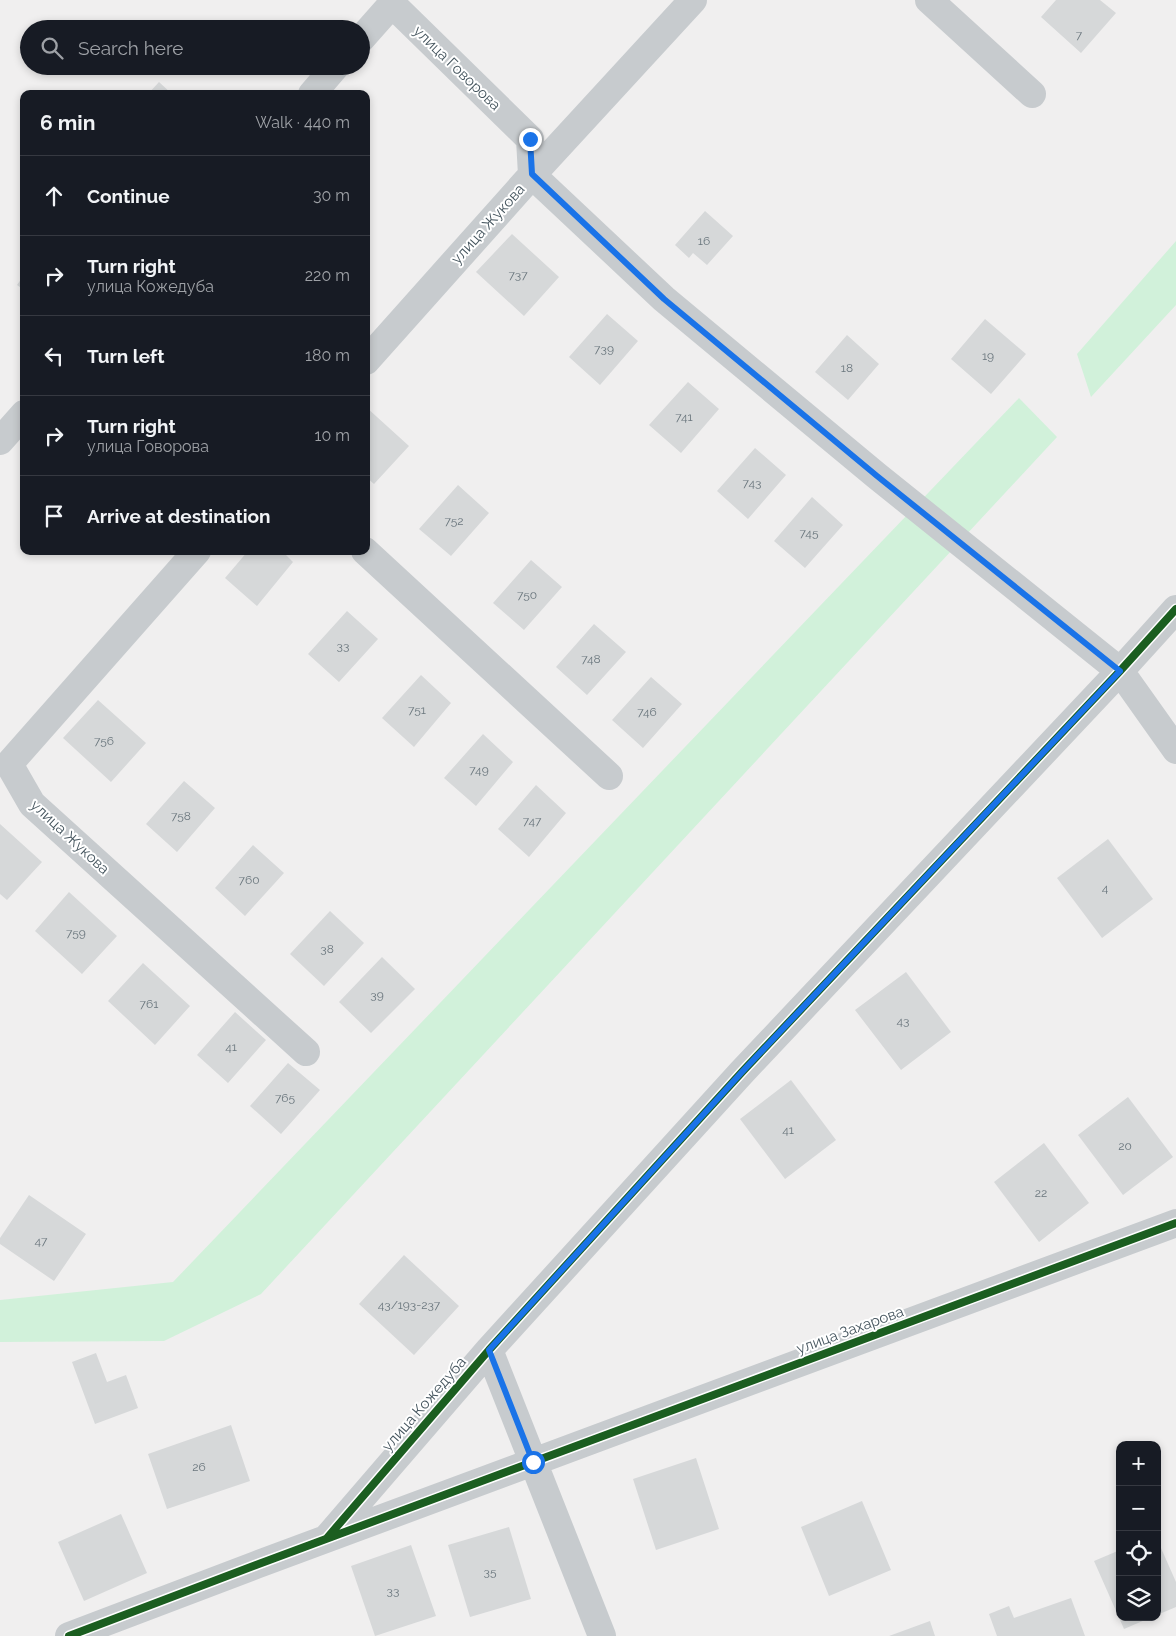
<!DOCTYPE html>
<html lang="en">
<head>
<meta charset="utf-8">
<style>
  body { margin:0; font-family:Raleway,sans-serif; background:#242831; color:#f1f3f6 }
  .controls { position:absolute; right:15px; bottom:15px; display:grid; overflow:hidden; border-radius:10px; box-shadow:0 2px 8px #0003 }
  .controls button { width:45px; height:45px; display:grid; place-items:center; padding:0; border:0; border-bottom:1px solid #363941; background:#171b24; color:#f1f3f6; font:25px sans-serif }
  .stop { position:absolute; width:15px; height:15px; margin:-11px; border:4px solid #1a73e8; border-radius:50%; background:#fff }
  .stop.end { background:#1a73e8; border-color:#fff; box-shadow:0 1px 5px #0008 }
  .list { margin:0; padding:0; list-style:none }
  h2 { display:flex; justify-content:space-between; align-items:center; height:65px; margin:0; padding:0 20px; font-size:21px }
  h2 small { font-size:16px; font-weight:400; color:#9ea1a6 }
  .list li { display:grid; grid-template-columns:32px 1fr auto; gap:15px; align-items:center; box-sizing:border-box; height:80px; padding:0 20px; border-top:1px solid #363941 }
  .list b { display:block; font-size:19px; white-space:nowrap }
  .list p { margin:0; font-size:16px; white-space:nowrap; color:#9ea1a6 }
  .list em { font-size:16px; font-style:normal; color:#9ea1a6 }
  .icon { flex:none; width:28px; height:28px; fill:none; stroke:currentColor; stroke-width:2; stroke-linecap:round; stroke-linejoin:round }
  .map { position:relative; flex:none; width:1176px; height:1636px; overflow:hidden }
  .search { position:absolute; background:#171b24; box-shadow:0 2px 8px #0003; left:20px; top:20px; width:350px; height:55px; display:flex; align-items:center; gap:12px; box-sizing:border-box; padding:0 18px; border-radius:28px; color:#9ea1a6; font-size:19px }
  .panel { position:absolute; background:#171b24; box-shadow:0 2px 8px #0003; left:20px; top:90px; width:350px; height:465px; border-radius:10px }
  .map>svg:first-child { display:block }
  .green { fill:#d1f1da }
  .building { fill:#d6d8d9 }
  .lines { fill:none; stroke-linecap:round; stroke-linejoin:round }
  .minor { stroke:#c7cbce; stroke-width:28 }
  .cycleway-casing { stroke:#fff; stroke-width:11 }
  .cycleway { stroke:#1b5e20; stroke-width:8 }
  .route { stroke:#1a73e8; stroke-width:6 }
  .labels { text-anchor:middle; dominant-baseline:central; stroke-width:4; stroke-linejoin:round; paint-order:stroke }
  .number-label { font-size:12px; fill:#6a767d }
  .street-label { font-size:15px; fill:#44545d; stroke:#fff }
</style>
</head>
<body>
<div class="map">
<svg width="1176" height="1636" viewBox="0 0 1176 1636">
  <rect width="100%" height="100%" fill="#f0efef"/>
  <path class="green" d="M1176,241V305L1091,397L1077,354Z
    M1019,398L1057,437L261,1294L164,1341L0,1342V1300L173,1282Z"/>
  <path class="building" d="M1056,0H1100L1116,13L1081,53L1041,17Z
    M159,82L172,94H148Z
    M705,211L733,236L707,265L693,253L689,258L675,245Z
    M512,234L559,277L524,316L476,272Z
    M24,275V290L17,285Z
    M607,314L638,341L600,385L569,357Z
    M985,319L1026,354L991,394L951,359Z
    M847,335L879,364L848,400L815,372Z
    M688,382L719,409L681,453L649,425Z
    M366,407L409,446L374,484L366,477Z
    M755,448L786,475L748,519L717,491Z
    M458,485L489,513L451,556L419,529Z
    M812,497L843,525L805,568L774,541Z
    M248,551H282L293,562L257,606L225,578Z
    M531,560L562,587L524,630L493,603Z
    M347,611L378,639L339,682L308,654Z
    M594,624L626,652L587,695L556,667Z
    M421,675L451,703L414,747L382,718Z
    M651,677L682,704L643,748L612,720Z
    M98,700L146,743L111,782L63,738Z
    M483,734L513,762L476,806L444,778Z
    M184,781L215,808L177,852L146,824Z
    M536,785L566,813L529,857L498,829Z
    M0,824L42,862L7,900L0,894Z
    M1108,839L1153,899L1102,938L1057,878Z
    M253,845L284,873L245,916L215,888Z
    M69,892L117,936L82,974L35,931Z
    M330,911L364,943L324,986L290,954Z
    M382,957L415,989L371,1033L339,1002Z
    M143,963L190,1006L155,1045L108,1001Z
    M906,972L951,1032L901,1070L855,1010Z
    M235,1012L266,1040L228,1083L197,1055Z
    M288,1063L320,1090L281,1134L250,1106Z
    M791,1080L836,1140L785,1179L740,1119Z
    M1128,1097L1173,1157L1123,1195L1078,1135Z
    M1044,1143L1089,1203L1039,1242L994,1182Z
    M29,1195L86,1234L54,1281L0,1244V1238Z
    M404,1255L459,1306L414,1355L359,1304Z
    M96,1353L107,1382L126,1375L138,1408L95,1424L72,1362Z
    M231,1425L250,1481L167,1509L148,1454Z
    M696,1458L719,1529L656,1550L633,1479Z
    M862,1501L891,1570L829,1596L801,1527Z
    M121,1514L147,1573L84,1601L58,1542Z
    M509,1527L531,1599L470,1617L448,1545Z
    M1157,1539L1176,1582V1607L1157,1615Z
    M411,1545L436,1616L375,1636L351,1566Z
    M1120,1550V1617H1152L1124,1629L1094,1561Z
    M1071,1598L1085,1636H997L989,1614L1009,1606L1014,1618Z
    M930,1621L935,1636H889Z"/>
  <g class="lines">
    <path class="minor" d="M929,0L1032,94
      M361,39L392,4L530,139L532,175L664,299L877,476L1120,671L1176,750
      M312,94L336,66
      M366,361L532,175L693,0
      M0,441L24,414
      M197,551L9,764L32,804L306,1052
      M365,551L609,776
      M489,1350L602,1636
      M327,1538L489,1350L742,1072L1120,671L1176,609
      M69,1636L256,1565L1176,1223"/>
    <defs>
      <path id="cycleway" d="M327,1538L489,1350L742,1072L1120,671L1176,609
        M69,1636L256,1565L1176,1223"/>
    </defs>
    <use href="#cycleway" class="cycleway-casing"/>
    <use href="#cycleway" class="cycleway"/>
  </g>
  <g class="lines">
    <path class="route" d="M530,139L532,174L664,299L877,476L1120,671L742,1072L489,1350L533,1462"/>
  </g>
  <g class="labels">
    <g class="number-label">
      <text x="1079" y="35">7</text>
      <text x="704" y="241">16</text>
      <text x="518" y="275">737</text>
      <text x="604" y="349">739</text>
      <text x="988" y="356">19</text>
      <text x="847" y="368">18</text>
      <text x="684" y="417">741</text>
      <text x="752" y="483">743</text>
      <text x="454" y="521">752</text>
      <text x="809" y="533">745</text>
      <text x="527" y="595">750</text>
      <text x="343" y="646">33</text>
      <text x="591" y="659">748</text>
      <text x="417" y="710">751</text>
      <text x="647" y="712">746</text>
      <text x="104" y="741">756</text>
      <text x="479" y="770">749</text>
      <text x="181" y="816">758</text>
      <text x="532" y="821">747</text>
      <text x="249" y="880">760</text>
      <text x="1105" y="888">4</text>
      <text x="76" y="933">759</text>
      <text x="327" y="949">38</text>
      <text x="377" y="995">39</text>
      <text x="149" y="1004">761</text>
      <text x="903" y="1021">43</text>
      <text x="231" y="1047">41</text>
      <text x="285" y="1098">765</text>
      <text x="788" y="1130">41</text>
      <text x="1125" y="1146">20</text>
      <text x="1041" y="1193">22</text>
      <text x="41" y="1241">47</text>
      <text x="409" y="1305">43/193-237</text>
      <text x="199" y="1467">26</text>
      <text x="490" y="1572">35</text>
      <text x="393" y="1591">33</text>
    </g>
    <g class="street-label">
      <text transform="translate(457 68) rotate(44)">улица Говорова</text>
      <text transform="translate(488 224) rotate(-48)">улица Жукова</text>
      <text transform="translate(70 837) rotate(43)">улица Жукова</text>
      <text transform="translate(850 1330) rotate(-20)">улица Захарова</text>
      <text transform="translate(424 1404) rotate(-49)">улица Кожедуба</text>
    </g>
  </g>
</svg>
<div class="controls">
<button>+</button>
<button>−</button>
<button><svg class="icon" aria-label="locate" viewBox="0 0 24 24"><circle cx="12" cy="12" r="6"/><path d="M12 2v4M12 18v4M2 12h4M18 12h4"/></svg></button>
<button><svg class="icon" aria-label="layers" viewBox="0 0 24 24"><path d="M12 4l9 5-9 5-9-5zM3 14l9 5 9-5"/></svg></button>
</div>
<div class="stop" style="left:533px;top:1462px"></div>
<div class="stop end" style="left:530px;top:139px"></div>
<div class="search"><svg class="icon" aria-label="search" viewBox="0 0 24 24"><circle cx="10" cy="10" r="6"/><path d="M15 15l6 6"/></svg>Search here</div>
<section class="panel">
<h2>6 min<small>Walk · 440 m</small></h2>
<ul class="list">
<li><svg class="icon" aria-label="ahead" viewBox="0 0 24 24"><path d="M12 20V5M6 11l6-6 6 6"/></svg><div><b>Continue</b></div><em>30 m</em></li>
<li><svg class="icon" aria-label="right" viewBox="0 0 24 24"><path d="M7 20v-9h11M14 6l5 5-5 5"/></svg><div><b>Turn right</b><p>улица Кожедуба</p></div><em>220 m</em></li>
<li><svg class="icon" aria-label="left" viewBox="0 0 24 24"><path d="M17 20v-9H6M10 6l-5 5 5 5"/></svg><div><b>Turn left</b></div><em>180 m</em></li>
<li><svg class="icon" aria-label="right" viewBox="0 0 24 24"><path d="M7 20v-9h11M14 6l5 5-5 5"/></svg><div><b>Turn right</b><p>улица Говорова</p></div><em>10 m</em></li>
<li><svg class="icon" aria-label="arrive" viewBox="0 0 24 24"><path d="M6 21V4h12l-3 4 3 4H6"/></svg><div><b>Arrive at destination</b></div></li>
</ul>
</section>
</div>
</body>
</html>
